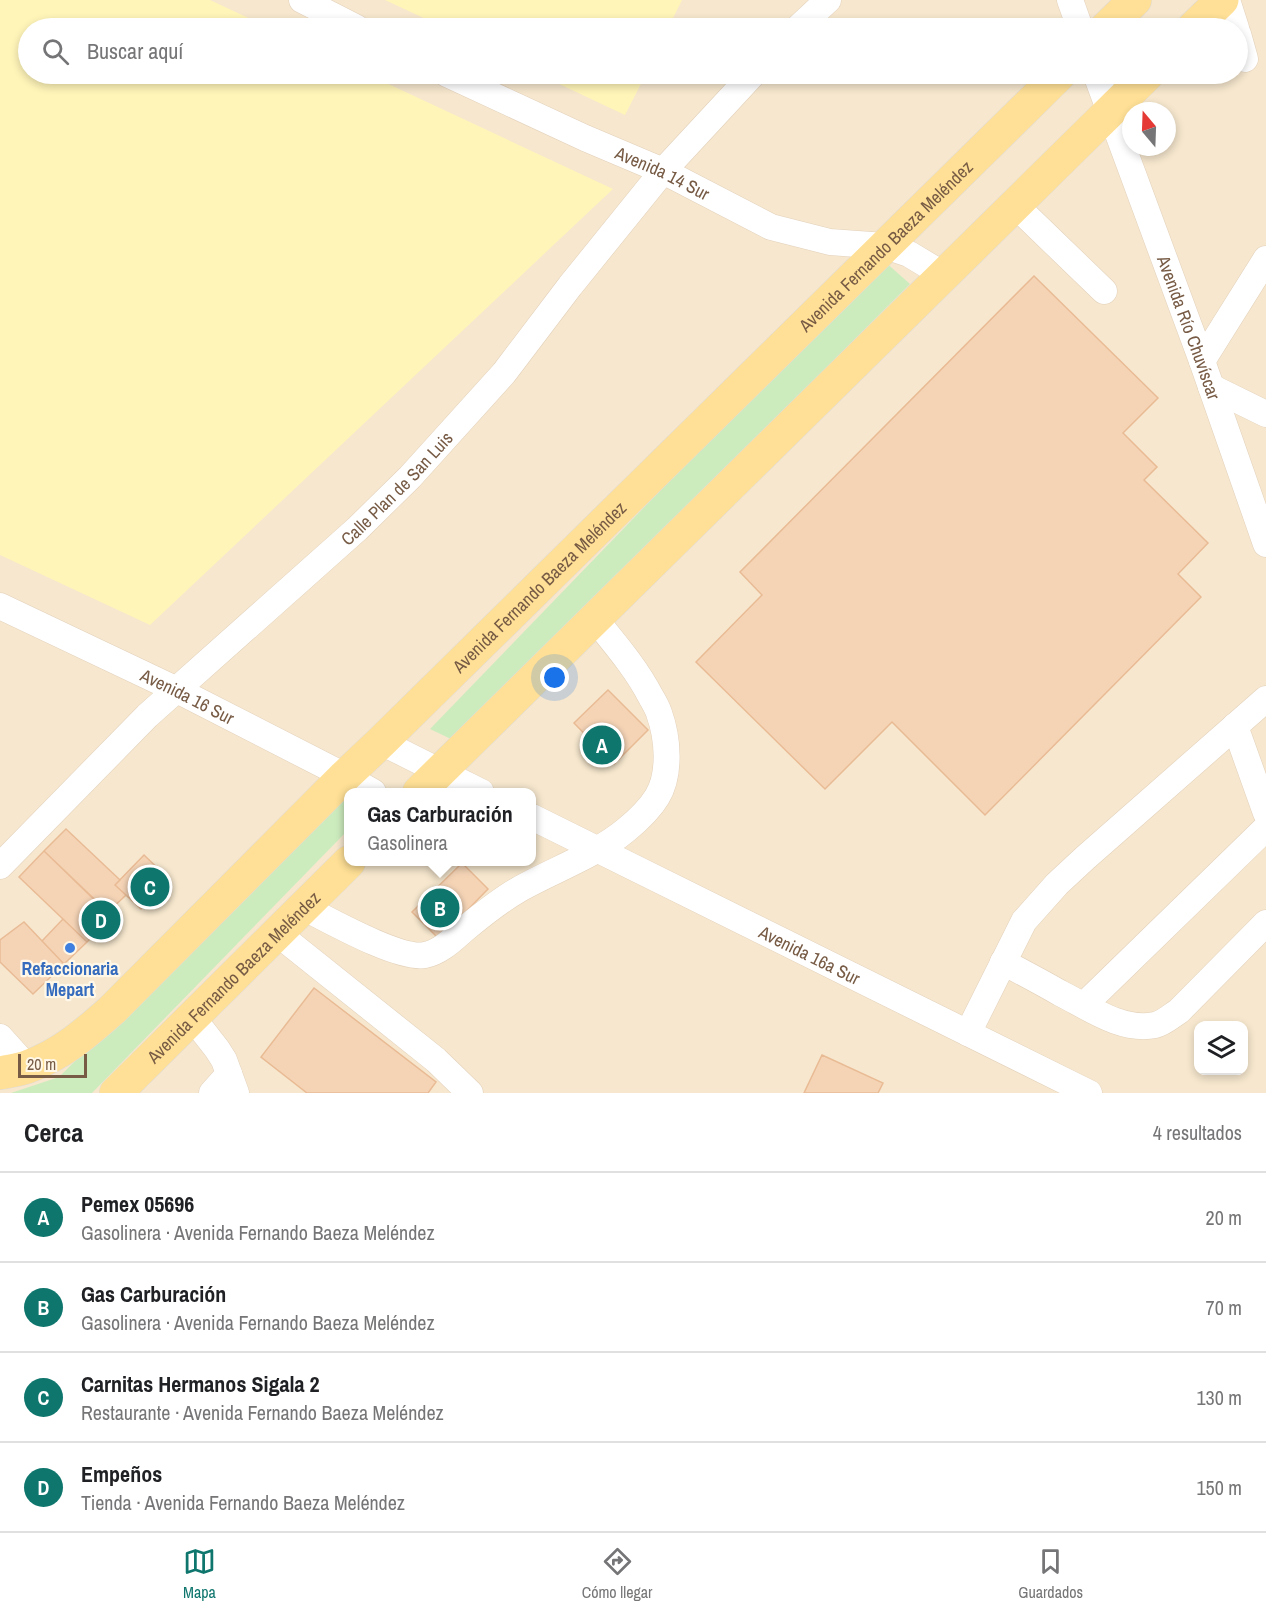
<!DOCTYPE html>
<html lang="es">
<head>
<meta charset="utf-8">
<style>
  body { margin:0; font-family:"Archivo Narrow",sans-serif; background:#f2f2f2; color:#202124 }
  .controls { position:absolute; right:18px; bottom:18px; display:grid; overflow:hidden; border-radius:12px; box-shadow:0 3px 9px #0003 }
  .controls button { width:54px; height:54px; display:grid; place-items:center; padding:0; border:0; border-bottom:2px solid #e0e0e0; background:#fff; color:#202124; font:30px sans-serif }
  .compass { position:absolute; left:1122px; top:102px; width:54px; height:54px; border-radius:50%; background:#fff; box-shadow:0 3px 9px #0003; rotate:341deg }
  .scale { position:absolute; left:18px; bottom:15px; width:69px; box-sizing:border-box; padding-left:6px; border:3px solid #775b45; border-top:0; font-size:16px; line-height:21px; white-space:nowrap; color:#775b45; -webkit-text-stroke:4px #fff8e8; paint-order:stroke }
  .you { position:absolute; left:555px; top:678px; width:21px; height:21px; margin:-15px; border:4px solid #fff; border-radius:50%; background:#1a73e8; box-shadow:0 0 0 9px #1a73e833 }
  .badge { display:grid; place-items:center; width:39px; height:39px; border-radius:50%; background:#0f766e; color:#fff; font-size:20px; font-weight:700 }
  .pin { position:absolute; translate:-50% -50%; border:3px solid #fff; box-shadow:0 2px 6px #0006 }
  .popup { position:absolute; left:344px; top:788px; width:192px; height:78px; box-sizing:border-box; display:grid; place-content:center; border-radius:12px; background:#fff; filter:drop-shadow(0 2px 4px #0005); font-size:20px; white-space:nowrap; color:#757577 }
  .popup b { font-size:22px; color:#202124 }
  .popup::after { content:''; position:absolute; left:50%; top:100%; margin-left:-12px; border:12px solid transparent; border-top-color:#fff }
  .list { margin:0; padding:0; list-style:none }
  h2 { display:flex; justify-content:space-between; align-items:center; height:78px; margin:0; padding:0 24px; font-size:26px }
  h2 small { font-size:20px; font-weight:400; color:#757577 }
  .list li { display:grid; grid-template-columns:39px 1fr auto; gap:18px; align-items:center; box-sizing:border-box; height:90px; padding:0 24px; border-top:2px solid #e0e0e0 }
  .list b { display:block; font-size:22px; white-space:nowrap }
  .list p { margin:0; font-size:20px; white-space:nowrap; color:#757577 }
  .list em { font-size:20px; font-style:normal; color:#757577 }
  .icon { flex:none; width:33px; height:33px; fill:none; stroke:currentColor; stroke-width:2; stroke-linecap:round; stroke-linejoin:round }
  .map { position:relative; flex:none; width:1266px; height:1093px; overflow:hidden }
  .search { position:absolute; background:#fff; box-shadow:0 3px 9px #0003; left:18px; right:18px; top:18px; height:66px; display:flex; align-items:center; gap:15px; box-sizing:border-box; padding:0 21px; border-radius:33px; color:#757577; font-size:22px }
  .sheet { height:438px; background:#fff }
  nav { display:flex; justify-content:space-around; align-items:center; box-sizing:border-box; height:84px; border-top:2px solid #e0e0e0; background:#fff; font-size:16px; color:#757577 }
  nav a { display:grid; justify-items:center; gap:3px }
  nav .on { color:#0f766e }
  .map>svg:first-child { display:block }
  .residential { fill:#f6e7ce; fill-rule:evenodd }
  .green { fill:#cdecbe }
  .sand { fill:#fff5b9 }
  .building { fill:#f5d4b6; stroke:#e9bb95; stroke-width:1.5 }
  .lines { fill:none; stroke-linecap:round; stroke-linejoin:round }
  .minor-casing { stroke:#e3d1bb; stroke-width:27 }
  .major-casing { stroke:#e1dbd6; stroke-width:34 }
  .minor { stroke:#fff; stroke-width:26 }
  .major { stroke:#ffe096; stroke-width:33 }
  .shop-dot { fill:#3f7fe0; stroke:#fff8e8; stroke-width:2 }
  .labels { text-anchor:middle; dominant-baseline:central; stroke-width:4.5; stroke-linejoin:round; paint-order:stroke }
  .street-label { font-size:18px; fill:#775b45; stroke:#fff8e8 }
  .shop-label { font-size:18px; font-weight:bold; fill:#366cbe; stroke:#fff8e8 }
</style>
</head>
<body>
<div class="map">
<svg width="1266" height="1093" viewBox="0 0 1266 1093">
  <rect width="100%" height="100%" fill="#fef5e0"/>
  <path class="residential" d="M0,0H1266V1093H0ZM28,28H1238V74H28ZM1131,111H1167V147H1131ZM348,792H532V862H348ZM1198,1026H1244V1070H1198Z"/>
  <path class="green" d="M883,260L910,284L453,740L430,729Z
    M339,799L348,803V830L92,1093H11L59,1077Z"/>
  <path class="sand" d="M0,0H210L270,28H28V74H367L613,189L150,625L0,555Z
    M385,0H682L668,28H445Z
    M538,74H646L625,115Z"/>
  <path class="building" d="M1034,276L1158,398L1123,433L1157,467L1144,480L1208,543L1178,574L1201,597L985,815L892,722L825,789L696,662L762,595L740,572Z
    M608,690L648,730L614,764L574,723Z
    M66,829L120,880L115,885L126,895L108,912L44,851Z
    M44,851L112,917L87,942L19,877Z
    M144,855L169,879L141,909L115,885Z
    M462,863L488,889L439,939L412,912Z
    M63,919L87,942L64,964L42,941Z
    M24,922L64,964L33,994L0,962V940Z
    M314,988L436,1082L428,1093H307L261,1057Z
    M822,1055L883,1083L878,1093H804Z"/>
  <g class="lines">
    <defs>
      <g id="minor">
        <path d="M302,0L357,28"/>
        <path d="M1070,0L1080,28"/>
        <path d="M1227,0L1236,28"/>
        <path d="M798,28L828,0"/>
        <path d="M1238,34L1245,59"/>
        <path id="s1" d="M447,74L585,138L663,171L771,227L830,242L885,246L909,254L944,275"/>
        <path id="s2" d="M1096,74L1202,361L1266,544"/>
        <path d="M1015,205L1104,291"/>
        <path d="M1202,361L1266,259"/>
        <path d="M1211,387L1266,414"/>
        <path id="s3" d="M0,606L177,690L345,776L373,792"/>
        <path d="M1235,726L1266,813"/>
        <path d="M381,742L481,792"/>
        <path id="s4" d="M532,817L1089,1093"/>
        <path id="s5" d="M0,866L147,716L357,529L410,477L504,373L570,286L663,171L753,74"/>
        <path d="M303,907C329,920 399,960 425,955C441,952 454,938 466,928C483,914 499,901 518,890C551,871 596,855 626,830C637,821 649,810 657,797C671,774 668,738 659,713C657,707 654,702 651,697C636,668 615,644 595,619"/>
        <path d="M277,933L436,1060L470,1093"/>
        <path d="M1003,962C1022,972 1041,982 1060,993C1088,1007 1122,1032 1155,1025C1164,1023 1171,1016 1179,1011L1266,923"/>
        <path d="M1084,1005L1266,828"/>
        <path d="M192,1017L217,1049L224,1060L236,1093"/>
        <path d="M968,1033L1024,921L1057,884L1085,858L1266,699"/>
        <path d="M0,1037L27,1067"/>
        <path d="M212,1093L229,1074"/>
      </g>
      <g id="major">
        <path d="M1106,28L1135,0"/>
        <path d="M1193,28L1222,0"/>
        <path d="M419,792L1148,74"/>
        <path id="s6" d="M0,1073C9,1071 19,1070 27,1067C61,1055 86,1033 112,1010L345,776L381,742L1060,74"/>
        <path id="s7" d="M116,1093L349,862"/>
      </g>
    </defs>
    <use href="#minor" class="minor-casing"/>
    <use href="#major" class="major-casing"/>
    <use href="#minor" class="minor"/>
    <use href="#major" class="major"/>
  </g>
  <circle class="shop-dot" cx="70" cy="948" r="6"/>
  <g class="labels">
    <g class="street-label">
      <text stroke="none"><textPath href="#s1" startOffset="237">Avenida 14 Sur</textPath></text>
      <text stroke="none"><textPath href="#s6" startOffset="1218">Avenida Fernando Baeza Meléndez</textPath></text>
      <text stroke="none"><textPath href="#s2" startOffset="270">Avenida Río Chuvíscar</textPath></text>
      <text stroke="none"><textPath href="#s5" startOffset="548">Calle Plan de San Luis</textPath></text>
      <text stroke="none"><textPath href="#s6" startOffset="732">Avenida Fernando Baeza Meléndez</textPath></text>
      <text stroke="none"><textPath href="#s3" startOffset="208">Avenida 16 Sur</textPath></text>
      <text stroke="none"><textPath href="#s4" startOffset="310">Avenida 16a Sur</textPath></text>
      <text stroke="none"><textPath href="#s7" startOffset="165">Avenida Fernando Baeza Meléndez</textPath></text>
    </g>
    <g class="shop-label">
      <text x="70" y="968">Refaccionaria<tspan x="70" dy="21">Mepart</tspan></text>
    </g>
  </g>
</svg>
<div class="controls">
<button><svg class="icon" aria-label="layers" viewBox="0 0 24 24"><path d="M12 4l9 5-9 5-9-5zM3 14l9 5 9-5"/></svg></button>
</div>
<svg class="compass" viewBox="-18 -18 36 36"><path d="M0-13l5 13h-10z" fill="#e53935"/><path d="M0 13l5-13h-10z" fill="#757577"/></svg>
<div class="scale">20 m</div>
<div class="you"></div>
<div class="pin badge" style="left:602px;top:745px">A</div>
<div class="pin badge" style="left:440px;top:908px">B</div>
<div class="popup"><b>Gas Carburación</b>Gasolinera</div>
<div class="pin badge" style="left:150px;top:887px">C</div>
<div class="pin badge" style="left:101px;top:920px">D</div>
<div class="search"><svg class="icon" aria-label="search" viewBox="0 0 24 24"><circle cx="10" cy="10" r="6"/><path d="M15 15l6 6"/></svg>Buscar aquí</div>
</div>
<section class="sheet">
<h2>Cerca<small>4 resultados</small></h2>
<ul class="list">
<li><span class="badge">A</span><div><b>Pemex 05696</b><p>Gasolinera · Avenida Fernando Baeza Meléndez</p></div><em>20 m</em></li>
<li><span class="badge">B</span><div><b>Gas Carburación</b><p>Gasolinera · Avenida Fernando Baeza Meléndez</p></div><em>70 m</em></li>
<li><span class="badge">C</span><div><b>Carnitas Hermanos Sigala 2</b><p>Restaurante · Avenida Fernando Baeza Meléndez</p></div><em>130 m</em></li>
<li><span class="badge">D</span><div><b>Empeños</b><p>Tienda · Avenida Fernando Baeza Meléndez</p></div><em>150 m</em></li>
</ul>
</section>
<nav>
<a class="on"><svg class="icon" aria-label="map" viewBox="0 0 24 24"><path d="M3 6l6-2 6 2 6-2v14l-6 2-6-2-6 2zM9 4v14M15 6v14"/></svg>Mapa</a>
<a><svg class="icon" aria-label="directions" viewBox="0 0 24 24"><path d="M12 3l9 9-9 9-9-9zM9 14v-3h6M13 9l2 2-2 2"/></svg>Cómo llegar</a>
<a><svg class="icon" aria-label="saved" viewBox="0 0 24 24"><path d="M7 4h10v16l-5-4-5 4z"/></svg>Guardados</a>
</nav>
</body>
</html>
